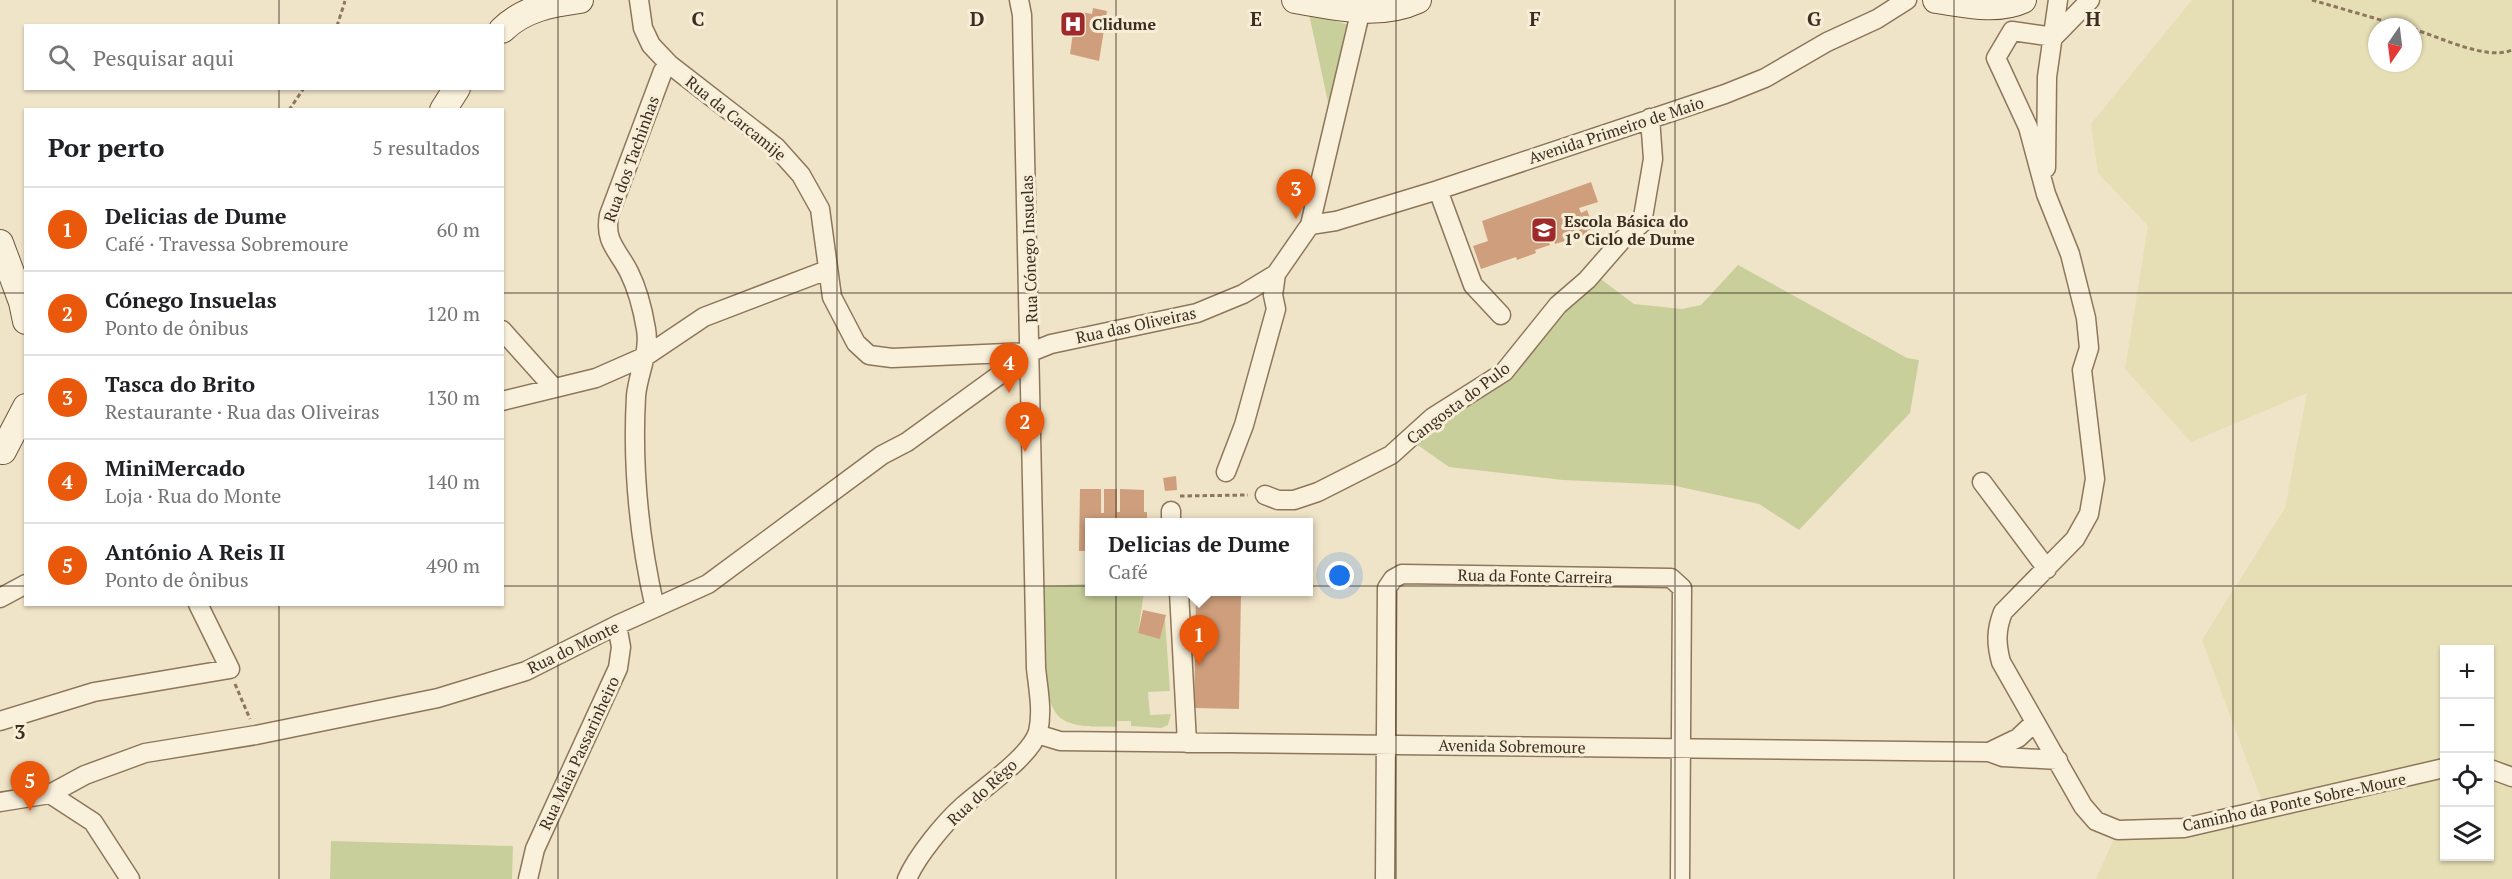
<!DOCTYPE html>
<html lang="pt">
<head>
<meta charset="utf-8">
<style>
  body { margin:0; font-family:"PT Serif",serif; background:#f6f6f6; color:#202124 }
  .controls { position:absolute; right:18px; bottom:18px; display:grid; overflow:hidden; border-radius:0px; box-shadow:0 2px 4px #0004 }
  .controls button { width:54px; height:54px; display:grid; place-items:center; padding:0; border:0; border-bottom:2px solid #e0e0e0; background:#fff; color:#202124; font:30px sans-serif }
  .compass { position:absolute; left:2368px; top:18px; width:54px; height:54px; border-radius:50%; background:#fff; box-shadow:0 2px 4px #0004; rotate:194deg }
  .you { position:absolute; left:1340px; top:576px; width:21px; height:21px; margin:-15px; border:4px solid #fff; border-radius:50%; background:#1a73e8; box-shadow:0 0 0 9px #1a73e833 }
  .badge { display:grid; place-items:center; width:39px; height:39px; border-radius:50%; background:#ea580c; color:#fff; font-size:20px; font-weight:700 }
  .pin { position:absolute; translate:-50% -50px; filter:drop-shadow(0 2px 3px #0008) }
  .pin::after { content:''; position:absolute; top:32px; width:21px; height:18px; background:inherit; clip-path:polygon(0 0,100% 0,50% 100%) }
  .popup { position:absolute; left:1085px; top:518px; width:228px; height:78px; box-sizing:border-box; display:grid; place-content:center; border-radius:0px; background:#fff; filter:drop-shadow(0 2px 4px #0005); font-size:20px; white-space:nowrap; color:#757577 }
  .popup b { font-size:22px; color:#202124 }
  .popup::after { content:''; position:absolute; left:50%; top:100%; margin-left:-12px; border:12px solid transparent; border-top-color:#fff }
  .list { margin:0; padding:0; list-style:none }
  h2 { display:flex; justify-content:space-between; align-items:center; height:78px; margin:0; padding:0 24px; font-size:26px }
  h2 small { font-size:20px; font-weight:400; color:#757577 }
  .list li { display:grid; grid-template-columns:39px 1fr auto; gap:18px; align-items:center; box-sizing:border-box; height:84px; padding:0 24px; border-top:2px solid #e0e0e0 }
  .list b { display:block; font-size:22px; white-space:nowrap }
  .list p { margin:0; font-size:20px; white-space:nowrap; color:#757577 }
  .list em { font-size:20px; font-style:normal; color:#757577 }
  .icon { flex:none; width:33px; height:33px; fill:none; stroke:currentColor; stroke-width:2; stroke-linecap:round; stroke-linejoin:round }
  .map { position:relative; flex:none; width:2512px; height:879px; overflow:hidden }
  .search { position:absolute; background:#fff; box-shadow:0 2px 4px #0004; left:24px; top:24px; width:480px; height:66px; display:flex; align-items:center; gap:15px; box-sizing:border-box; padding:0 21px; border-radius:0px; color:#757577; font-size:22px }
  .panel { position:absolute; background:#fff; box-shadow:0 2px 4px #0004; left:24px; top:108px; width:480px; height:498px; border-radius:0px }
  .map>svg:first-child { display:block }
  .farmland { fill:#e6deb5; fill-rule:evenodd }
  .green { fill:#c9cf9b }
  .building { fill:#cf9f7d }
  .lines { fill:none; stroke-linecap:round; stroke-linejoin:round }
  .street-casing { stroke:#8d765c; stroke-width:21 }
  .secondary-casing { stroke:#6f573f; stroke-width:28 }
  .path { stroke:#8d765c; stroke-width:3; stroke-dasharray:4.5 3; stroke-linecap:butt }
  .street { stroke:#faf1dc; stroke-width:18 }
  .secondary { stroke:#faf1dc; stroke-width:26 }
  .grid { fill:none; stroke:#3d2e20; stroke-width:1.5; stroke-opacity:0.55 }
  .labels { text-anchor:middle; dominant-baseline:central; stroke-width:6; stroke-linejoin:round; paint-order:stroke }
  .poi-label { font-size:16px; font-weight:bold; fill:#3d2e20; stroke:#f7eed8; text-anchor:start }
  .street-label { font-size:16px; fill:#3d2e20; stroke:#f7eed8 }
  .grid-label { font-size:20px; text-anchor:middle; font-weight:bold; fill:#3d2e20; stroke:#f7eed8; stroke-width:6; stroke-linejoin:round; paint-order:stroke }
</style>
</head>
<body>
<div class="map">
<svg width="2512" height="879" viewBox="0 0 2512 879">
  <rect width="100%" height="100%" fill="#f0e4c8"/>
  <path class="farmland" d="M2192,0H2512V879H2096L2118,830L2265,809L2202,640L2285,508L2307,393L2191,442L2125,369L2148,226L2098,173L2091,124ZM2377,27H2413V63H2377ZM2444,650H2490V856H2444Z"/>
  <path class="green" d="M1309,14L1357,27L1334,130Z
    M1738,265L1907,358L1919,360L1910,413L1799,530L1759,504L1671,485L1563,480L1449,467L1412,441L1491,386L1562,309L1598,277L1634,304L1682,309L1701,305Z
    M1089,584L1090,592H1144L1138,633L1160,638L1165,619L1170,691L1148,692L1150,715L1171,714L1168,725L1161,728L1131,726V721H1117L1116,727C1100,726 1077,729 1062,719C1037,702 1042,615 1040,586Z
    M331,841L513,846L512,879H330Z"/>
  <path class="building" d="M1093,8L1107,11L1099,61L1070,54L1076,11L1092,14Z
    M1591,182L1598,202L1579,208L1581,213L1587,210L1594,228L1587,231L1588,234L1555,244L1554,240L1549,242L1550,245L1535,250L1536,253L1517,260L1516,257L1481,269L1473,246L1488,241L1482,221Z
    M1176,476L1177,490L1165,491L1163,478Z
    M1080,489H1101V513H1104V489H1117V512H1120V489L1144,490V512H1147V519L1144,522H1120V520H1117V522L1101,520V522H1090V551H1079Z
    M1196,592H1241L1239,709L1194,708Z
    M1143,610L1166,615L1160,639L1138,633Z"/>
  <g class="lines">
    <defs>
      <path id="street" d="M639,0L643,28L651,45L669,64L776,147L801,175L820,209L832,297L856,343L869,355L892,358L1031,352
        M2090,0L2054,37L2012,31L1996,58L2028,127L2046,194L2070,254L2086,318L2089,348L2082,370L2095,479L2089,514L2075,539L2003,612C1996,630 1996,643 2001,662L2083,806L2096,821L2118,830L2184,828L2444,768
        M2046,168L2047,77L2058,0
        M1438,190L1473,285L1501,315
        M1310,225L1336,221L1438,190L1725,94L1765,78L1827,42L1877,19L1907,0
        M502,330L553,387
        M502,401L596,378L646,356L704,317L827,270
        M1226,472L1244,425L1276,309L1273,295L1276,274
        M1982,482L2047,569
        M1265,495L1278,500H1294L1318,492L1391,455L1433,417L1504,372L1558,305L1587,280L1621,241L1642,223L1653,159L1650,118
        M1171,511V522
        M1179,592L1187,743
        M0,598L26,584
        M655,608C639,538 632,468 636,396C638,373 650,353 646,329C643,311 637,288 629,272C618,250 604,242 609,215L663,71L669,64
        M0,721L94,692L230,669L198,604
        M1037,734L1060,741L1989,752L2003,757L2058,760
        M1989,752L2018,738L2034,723
        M2490,769L2512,777
        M50,794L85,775L145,753L256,735L438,698L526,671L617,625L708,584L882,455L907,442L1031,352L1051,344L1197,313L1243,294L1276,274L1310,225L1361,9
        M0,802L50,794L93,822L130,879
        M528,879L535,849L618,668L621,647L617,625
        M907,879C917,856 944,823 963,806C983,788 1030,757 1038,732C1043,711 1038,688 1036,668L1022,15L1019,0
        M1385,879L1387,588L1393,579L1402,574L1671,578L1682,588L1680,879"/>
      <path id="secondary" d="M1295,0C1336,7 1379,18 1418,0
        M1936,0C1964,4 1997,12 2023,0
        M502,30C524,8 552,4 580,0
        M443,110L457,88
        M0,243L22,302L26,321
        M3,451L26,407"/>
    </defs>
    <use href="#street" class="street-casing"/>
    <use href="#secondary" class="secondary-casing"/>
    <path class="path" d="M2312,0L2405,27
      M337,26L345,1
      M2413,29C2440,37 2487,61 2512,50
      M289,110L304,88
      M1180,496L1248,495
      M235,684L250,719"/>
    <use href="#street" class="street"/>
    <use href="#secondary" class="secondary"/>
  </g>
  <path class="grid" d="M279,0V26M558,0V879M837,0V879M1116,0V879M1396,0V879M1675,0V879M1954,0V879M2233,0V879M279,88V110M0,293H26M502,293H2512M0,586H26M502,586H2512M279,604V879"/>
  <defs>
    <symbol id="hospital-square" viewBox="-11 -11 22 22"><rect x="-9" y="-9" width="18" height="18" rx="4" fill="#9e2a2b" stroke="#f7eed8"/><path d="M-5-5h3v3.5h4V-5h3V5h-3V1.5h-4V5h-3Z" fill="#fff"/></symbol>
    <symbol id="school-square" viewBox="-11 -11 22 22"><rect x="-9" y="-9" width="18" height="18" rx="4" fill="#9e2a2b" stroke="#f7eed8"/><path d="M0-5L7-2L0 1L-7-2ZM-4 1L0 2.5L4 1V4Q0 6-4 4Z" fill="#fff"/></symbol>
  </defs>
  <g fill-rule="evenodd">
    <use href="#hospital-square" x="1058" y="9" width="30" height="30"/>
    <use href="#school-square" x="1529" y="215" width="30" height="30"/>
  </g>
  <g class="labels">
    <g class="poi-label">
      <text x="1092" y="24">Clidume</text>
      <text x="1564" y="221">Escola Básica do<tspan x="1564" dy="18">1º Ciclo de Dume</tspan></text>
    </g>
    <g class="street-label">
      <text transform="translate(736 118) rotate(39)">Rua da Carcamije</text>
      <text transform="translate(1616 130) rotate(-18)">Avenida Primeiro de Maio</text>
      <text transform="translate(631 159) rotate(-70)">Rua dos Tachinhas</text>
      <text transform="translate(1029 249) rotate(-92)">Rua Cónego Insuelas</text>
      <text transform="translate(1136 325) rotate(-12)">Rua das Oliveiras</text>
      <text transform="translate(1458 403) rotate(-37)">Cangosta do Pulo</text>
      <text transform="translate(1535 576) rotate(1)">Rua da Fonte Carreira</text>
      <text transform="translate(573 647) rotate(-26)">Rua do Monte</text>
      <text transform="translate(1512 746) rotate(1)">Avenida Sobremoure</text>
      <text transform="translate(579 753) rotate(-65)">Rua Maia Passarinheiro</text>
      <text transform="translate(982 792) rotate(-43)">Rua do Rêgo</text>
      <text transform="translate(2294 802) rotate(-12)">Caminho da Ponte Sobre-Moure</text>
    </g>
  </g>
  <g class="grid-label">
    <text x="698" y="26">C</text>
    <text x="977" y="26">D</text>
    <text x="1256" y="26">E</text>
    <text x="1535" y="26">F</text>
    <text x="1814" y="26">G</text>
    <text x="2093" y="26">H</text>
    <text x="20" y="739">3</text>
  </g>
</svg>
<div class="controls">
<button>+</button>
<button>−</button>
<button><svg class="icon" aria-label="locate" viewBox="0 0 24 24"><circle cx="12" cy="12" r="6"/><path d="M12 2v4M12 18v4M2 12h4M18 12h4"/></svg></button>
<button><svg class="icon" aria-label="layers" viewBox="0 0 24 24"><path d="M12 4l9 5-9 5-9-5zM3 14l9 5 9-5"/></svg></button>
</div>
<svg class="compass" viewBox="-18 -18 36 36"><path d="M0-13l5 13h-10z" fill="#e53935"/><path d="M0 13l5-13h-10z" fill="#757577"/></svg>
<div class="you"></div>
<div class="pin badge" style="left:1199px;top:665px">1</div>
<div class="popup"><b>Delicias de Dume</b>Café</div>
<div class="pin badge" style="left:1025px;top:452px">2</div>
<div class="pin badge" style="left:1296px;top:219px">3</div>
<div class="pin badge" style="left:1009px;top:393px">4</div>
<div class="pin badge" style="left:30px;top:811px">5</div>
<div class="search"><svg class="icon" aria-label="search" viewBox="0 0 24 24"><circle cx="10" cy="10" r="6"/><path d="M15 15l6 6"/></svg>Pesquisar aqui</div>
<section class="panel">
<h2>Por perto<small>5 resultados</small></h2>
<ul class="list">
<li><span class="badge">1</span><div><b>Delicias de Dume</b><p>Café · Travessa Sobremoure</p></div><em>60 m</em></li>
<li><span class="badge">2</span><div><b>Cónego Insuelas</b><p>Ponto de ônibus</p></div><em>120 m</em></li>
<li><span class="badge">3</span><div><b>Tasca do Brito</b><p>Restaurante · Rua das Oliveiras</p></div><em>130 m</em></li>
<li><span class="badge">4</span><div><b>MiniMercado</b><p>Loja · Rua do Monte</p></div><em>140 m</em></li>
<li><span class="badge">5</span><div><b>António A Reis II</b><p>Ponto de ônibus</p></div><em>490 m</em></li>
</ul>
</section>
</div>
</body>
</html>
